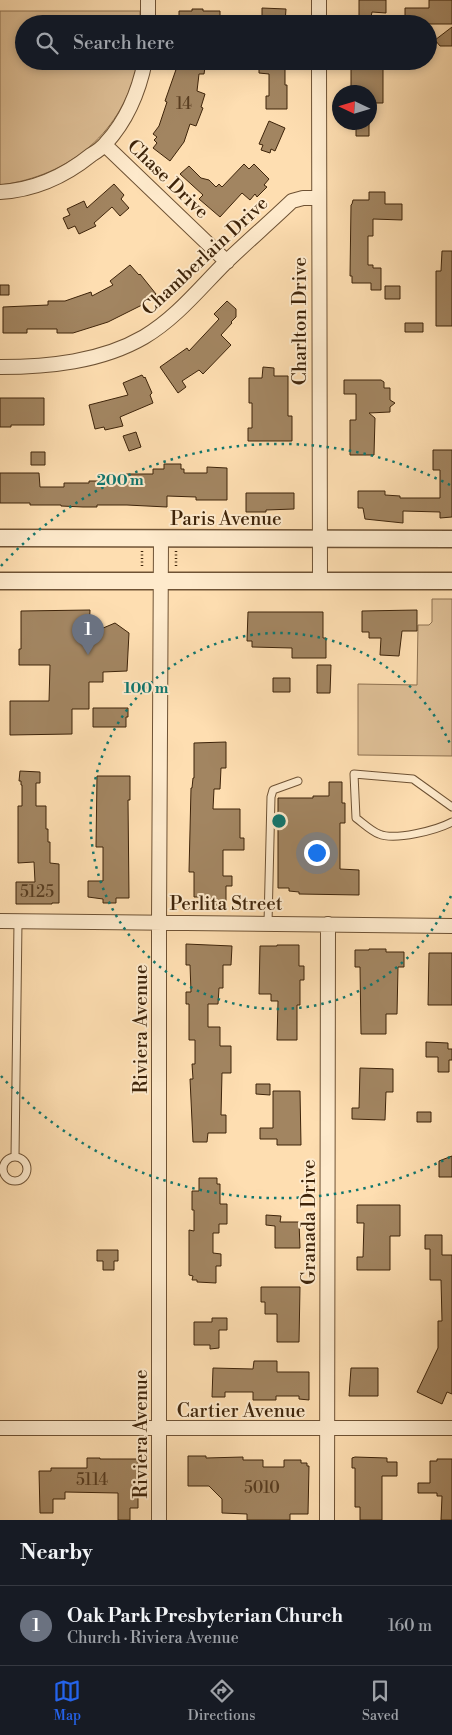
<!DOCTYPE html>
<html lang="en">
<head>
<meta charset="utf-8">
<style>
  body { margin:0; font-family:"Libre Bodoni",serif; background:#242831; color:#f1f3f6 }
  .compass { position:absolute; left:332px; top:85px; width:45px; height:45px; border-radius:50%; background:#171b24; box-shadow:0 2px 8px #0003; rotate:274deg }
  .you { position:absolute; left:316px; top:852px; width:18px; height:18px; margin:-12px; border:4px solid #fff; border-radius:50%; background:#1a73e8; box-shadow:0 0 0 8px #1a73e833 }
  .badge { display:grid; place-items:center; width:32px; height:32px; border-radius:50%; background:#2563eb; color:#fff; font-size:16px; font-weight:700 }
  .pin { position:absolute; translate:-50% -41px; filter:drop-shadow(0 1px 2px #0008) }
  .pin::after { content:''; position:absolute; top:26px; width:18px; height:15px; background:inherit; clip-path:polygon(0 0,100% 0,50% 100%) }
  .list { margin:0; padding:0; list-style:none }
  h2 { display:flex; justify-content:space-between; align-items:center; height:65px; margin:0; padding:0 20px; font-size:21px }
  h2 small { font-size:16px; font-weight:400; color:#9ea1a6 }
  .list li { display:grid; grid-template-columns:32px 1fr auto; gap:15px; align-items:center; box-sizing:border-box; height:80px; padding:0 20px; border-top:1px solid #363941 }
  .list b { display:block; font-size:19px; white-space:nowrap }
  .list p { margin:0; font-size:16px; white-space:nowrap; color:#9ea1a6 }
  .list em { font-size:16px; font-style:normal; color:#9ea1a6 }
  .icon { flex:none; width:28px; height:28px; fill:none; stroke:currentColor; stroke-width:2; stroke-linecap:round; stroke-linejoin:round }
  .map { position:relative; flex:none; width:452px; height:1520px; overflow:hidden }
  .search { position:absolute; background:#171b24; box-shadow:0 2px 8px #0003; left:15px; right:15px; top:15px; height:55px; display:flex; align-items:center; gap:12px; box-sizing:border-box; padding:0 18px; border-radius:28px; color:#9ea1a6; font-size:19px }
  .sheet { height:145px; background:#171b24 }
  nav { display:flex; justify-content:space-around; align-items:center; box-sizing:border-box; height:70px; border-top:1px solid #363941; background:#171b24; font-size:14px; color:#9ea1a6 }
  nav a { display:grid; justify-items:center; gap:2px }
  nav .on { color:#2563eb }
  .map>svg:first-child { display:block }
  .green { fill:#ddbe95; stroke:#8e7150 }
  .building { fill:#a28561; stroke:#3e240a }
  .lines { fill:none; stroke-linecap:round; stroke-linejoin:round }
  .service-casing { stroke:#6e5234; stroke-width:9 }
  .minor-casing { stroke:#6e5234; stroke-width:16 }
  .tertiary-casing { stroke:#6e5234; stroke-width:19 }
  .path { stroke:#3e240a; stroke-width:2.5; stroke-dasharray:1 2.5; stroke-linecap:butt }
  .service { stroke:#feeacc; stroke-width:7 }
  .minor { stroke:#feeacc; stroke-width:14 }
  .tertiary { stroke:#feeacc; stroke-width:16 }
  .ring { fill:none; stroke:#0f766e; stroke-width:2.5; stroke-dasharray:2.5 5 }
  .labels { text-anchor:middle; dominant-baseline:central; stroke-width:4; stroke-linejoin:round; paint-order:stroke }
  .number-label { font-size:16px; fill:#573c20 }
  .street-label { font-size:19px; fill:#3e240a; stroke:#feeacc }
  .centre { fill:#0f766e; stroke:#feeacc; stroke-width:2.5 }
  .ring-label { font-size:15px; text-anchor:middle; font-weight:bold; fill:#0f766e; stroke:#feeacc; stroke-width:4; stroke-linejoin:round; paint-order:stroke }
</style>
</head>
<body>
<div class="map">
<svg width="452" height="1520" viewBox="0 0 452 1520">
  <rect width="100%" height="100%" fill="#fedeb1"/>
  <filter id="stains"><feTurbulence type="fractalNoise" baseFrequency=".004" numOctaves="4"/><feColorMatrix values="0 0 0 0 .2 0 0 0 0 .09 0 0 0 0 .02 0 0 0 .5 -.17"/></filter>
  <radialGradient id="worn" r=".72"><stop offset=".6" stop-color="#630" stop-opacity="0"/><stop offset="1" stop-color="#630" stop-opacity=".3"/></radialGradient>
  <path class="green" d="M0,11H140V24H24V61H138C124,132 70,176 0,185Z
    M432,599H452V756L358,755V684L417,685L418,625H429L432,622Z"/>
  <path class="building" d="M359,0H386V13L372,12L371,17H359Z
    M429,0H452V24H405V8H429Z
    M262,8L286,9L285,23L262,24Z
    M192,9H203V11H220V22H213V24H185V22H179V11H192Z
    M452,27V46H440L435,40Z
    M179,61H206L204,74H199L197,91L205,94L201,107L203,108L196,126L190,124L184,142L170,161L153,148L157,143L154,140L157,137L153,134L159,126L167,102L165,101Z
    M259,61H285V85H287V109H266V96H269V74L259,73Z
    M351,68H383V103H370V92H351Z
    M269,121L285,128L275,151L271,149L270,153L261,150L263,145L259,144Z
    M356,122H369V136H356Z
    M244,164L249,169L254,164L269,179L264,185L267,187L257,197L255,194L250,200L242,193L220,217L199,199L203,195L180,174L189,166L201,178L209,180L216,187L219,184L222,187Z
    M114,184L124,195L121,199L129,208L120,216L112,207L94,223L96,226L79,234L75,226L68,229L63,218L70,215L67,209L84,201L87,208Z
    M369,192H385V204H402V220L373,219V236H368V265H373V268H381V290H371V283H352V276H350L351,205L352,204L353,200H369Z
    M442,251H452V326H436V271H441Z
    M130,265L139,275L140,274L156,294L142,305L108,322L73,333H57V329H27V333H3V307L48,305V301H65L91,292L92,296L113,285L110,281Z
    M0,285H9V295H0Z
    M385,286H400V299H385Z
    M227,301L236,309V317L231,322L232,323L221,335L231,345L203,374L199,370L182,381L186,387L178,393L160,367L187,348L189,351L219,319L214,314Z
    M405,323H423V332H405Z
    M263,367L274,368V376H288V416H292V441H248V428H252V403H249V378H262Z
    M142,375L144,378L145,377L152,393L150,395L153,403L120,417L123,426L105,430L104,427L95,429L89,405L128,395L123,383Z
    M344,380H381L384,382V388H390V400L395,403L390,407V412L369,413L375,418L374,455H350V420H356V394H344Z
    M0,398H44V425H11V427H0Z
    M136,432L141,447L129,451L123,436Z
    M433,450H452V517L440,518V512L403,511V523L365,519L363,508H358V491H385V495L400,496V498H440V470H433Z
    M31,452H45V465H31Z
    M164,464H181V469H184V473H207V467L227,468V500H196V497L167,496V507L127,505H97V507H83L61,506V505H30V503H0V473H39L40,487H64V483H89V481H119V474H153V469H164Z
    M246,493H294V509L266,510V512H246Z
    M90,610L89,634L115,623L129,633L127,671L103,672V682H89V709H72V734L10,735V701H49L50,665H19V649H21V611Z
    M417,610V631H402L399,656L380,655L381,638H369V632H362V611Z
    M248,612H323V638H326V658H292V648L252,647V641H247Z
    M317,665H331L330,693H317Z
    M273,678H290V692H273Z
    M93,708H128V717H126V727H93Z
    M226,742V768H221L220,789H214L213,809H240V838H244V850H223V876H232V886H226V905H201V897H194V872H189L191,788H192L193,778H194V743Z
    M20,771L40,772V783H36V806H46V829H48V842H50V863L59,864V903H52V904H16V882H35L34,862L18,863V806H22V785H21V781H19Z
    M97,776H130V800H128L129,898H116V903H103V899L88,897V881H103V847H96Z
    M329,782H342V803H345V823H340V869L359,870V895L299,894V892L289,891V888H278V798H313V796H329Z
    M186,944L232,946L231,965H223V988H219L218,1004H208V1027H220V1046H231V1073H222L221,1115H226V1133H208L207,1142H193L190,1079H193L192,1064H195V1040H189V1004H186V992H191L190,965H186Z
    M277,945H299V966H304V980H300V1005H297V1040H277L278,1001H271V994H259L260,946H277Z
    M369,949H386V952H404V967H398L397,1014H386V1034H361L360,967H355V950H369Z
    M429,953H452V1005H428Z
    M426,1042L448,1043V1049H452V1060H449V1072H438V1057H426Z
    M360,1068L393,1069V1092H386L385,1120L352,1119V1108H359Z
    M256,1084H270V1095L256,1094Z
    M273,1091H300L301,1145H277V1139H260V1128H273Z
    M417,1112H431V1122H417Z
    M452,1156V1177H439V1161Z
    M199,1178H217V1184H220V1204H227V1224H219V1233H213V1253L221,1254V1266H216V1283L197,1282V1280H192L193,1276L189,1275V1230L194,1231V1210H192V1191H199Z
    M357,1205H400V1236H390V1270H357V1257H363L364,1223H357Z
    M266,1215L281,1216L280,1222H299L300,1248H275V1226L266,1225Z
    M425,1235H442V1255H452V1394L447,1392L442,1404L417,1392L438,1348V1321H442L441,1280H430V1249H425Z
    M97,1250H118V1261H114V1270H103V1261H97Z
    M261,1287H300L299,1342H277V1314H265V1302H261Z
    M212,1318H227V1330H219V1348L210,1349V1345H194V1322H212Z
    M254,1361H277V1372H309V1400L299,1399V1396H276V1400H253V1392H225V1397H212L213,1368L253,1369Z
    M351,1368H378V1396H349Z
    M188,1456H206V1458L243,1457V1460H263V1467H284V1460H301V1463H307V1466H309L308,1514H290V1520H247V1514L222,1513V1499L209,1486H188Z
    M355,1457L387,1458V1462H397V1476H382V1520H360V1507H355V1468H352V1458Z
    M87,1458H100V1459H138V1508H130V1520H118V1493L65,1492V1499H53V1513H40L39,1471H51V1468H87Z
    M437,1459H452V1520H441L442,1496H437V1493H418V1483H430V1461H437Z"/>
  <g class="lines">
    <defs>
      <path id="service" d="M452,807L413,779L354,774L356,818C363,823 371,831 379,834C395,841 437,830 452,822
        M268,923L271,797L273,790L298,781
        M15,1157L18,922
        M3 1169a12 12 0 1 1 24 0a12 12 0 1 1-24 0Z"/>
      <path id="minor" d="M148,0V24
        M319,24V0
        M319,61L320,581
        M105,145L227,262
        M0,192C34,190 65,176 91,155C96,152 102,148 106,143C127,120 139,91 145,61
        M0,367C48,367 101,362 144,337C176,318 199,289 225,263C247,242 270,222 292,201L303,198H319
        M0,921L452,926
        M0,1428H452
        M159,1520V923L161,539
        M327,1520L328,924"/>
      <path id="tertiary" d="M0,538L452,539
        M0,581H452"/>
    </defs>
    <use href="#service" class="service-casing"/>
    <use href="#minor" class="minor-casing"/>
    <use href="#tertiary" class="tertiary-casing"/>
    <path class="path" d="M142,551V568
      M176,551V568"/>
    <use href="#service" class="service"/>
    <use href="#minor" class="minor"/>
    <use href="#tertiary" class="tertiary"/>
  </g>
  <g class="ring">
    <path d="M451 896A188 188 0 1 1 451 746"/>
    <path d="M450 1157A377 377 0 0 1 1 1076M1 566A377 377 0 0 1 450 485"/>
  </g>
  <g class="labels">
    <g class="number-label">
      <text x="184" y="104">14</text>
      <text x="37" y="892">5125</text>
      <text x="92" y="1480">5114</text>
      <text x="262" y="1488">5010</text>
    </g>
    <g class="street-label">
      <text transform="translate(168 179) rotate(44)">Chase Drive</text>
      <text transform="translate(205 256) rotate(-43)">Chamberlain Drive</text>
      <text transform="translate(300 321) rotate(-90)">Charlton Drive</text>
      <text x="226" y="519">Paris Avenue</text>
      <text x="226" y="904">Perlita Street</text>
      <text transform="translate(141 1029) rotate(-90)">Riviera Avenue</text>
      <text transform="translate(309 1222) rotate(-90)">Granada Drive</text>
      <text x="241" y="1411">Cartier Avenue</text>
      <text transform="translate(141 1434) rotate(-90)">Riviera Avenue</text>
    </g>
  </g>
  <circle cx="279" cy="821" r="8" class="centre"/>
  <g class="ring-label">
    <text x="120" y="485">200 m</text>
    <text x="146" y="693">100 m</text>
  </g>
  <rect width="100%" height="100%" filter="url(#stains)"/>
  <rect width="100%" height="100%" fill="url(#worn)"/>
</svg>
<svg class="compass" viewBox="-18 -18 36 36"><path d="M0-13l5 13h-10z" fill="#e53935"/><path d="M0 13l5-13h-10z" fill="#9ea1a6"/></svg>
<div class="you"></div>
<div class="pin badge" style="left:88px;top:655px;background:#6b7280">1</div>
<div class="search"><svg class="icon" aria-label="search" viewBox="0 0 24 24"><circle cx="10" cy="10" r="6"/><path d="M15 15l6 6"/></svg>Search here</div>
</div>
<section class="sheet">
<h2>Nearby<small></small></h2>
<ul class="list">
<li><span class="badge" style="background:#6b7280">1</span><div><b>Oak Park Presbyterian Church</b><p>Church · Riviera Avenue</p></div><em>160 m</em></li>
</ul>
</section>
<nav>
<a class="on"><svg class="icon" aria-label="map" viewBox="0 0 24 24"><path d="M3 6l6-2 6 2 6-2v14l-6 2-6-2-6 2zM9 4v14M15 6v14"/></svg>Map</a>
<a><svg class="icon" aria-label="directions" viewBox="0 0 24 24"><path d="M12 3l9 9-9 9-9-9zM9 14v-3h6M13 9l2 2-2 2"/></svg>Directions</a>
<a><svg class="icon" aria-label="saved" viewBox="0 0 24 24"><path d="M7 4h10v16l-5-4-5 4z"/></svg>Saved</a>
</nav>
</body>
</html>
